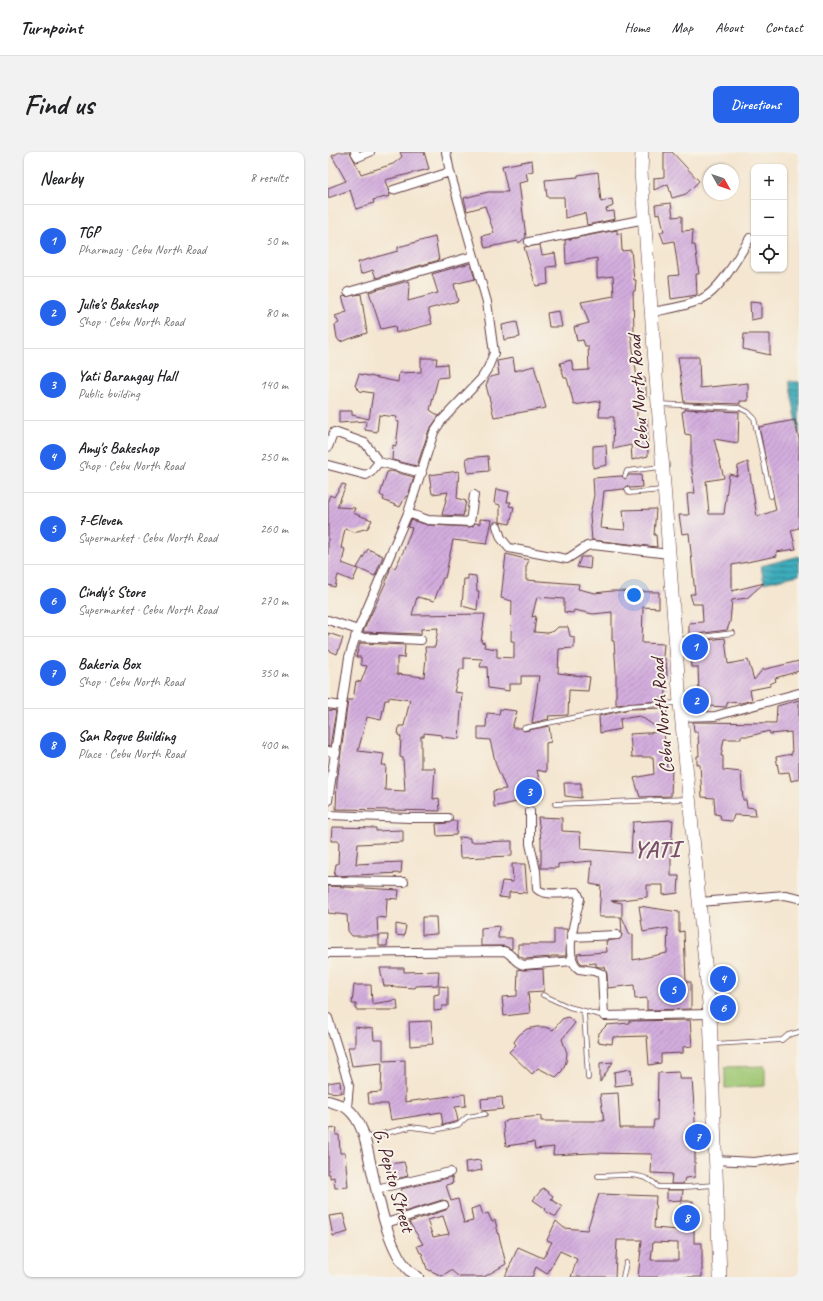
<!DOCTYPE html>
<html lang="en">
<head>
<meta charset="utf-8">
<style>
  body { margin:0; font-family:Caveat,sans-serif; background:#f2f2f2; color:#202124 }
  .controls { position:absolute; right:12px; top:12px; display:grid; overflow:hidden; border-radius:8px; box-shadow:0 1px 3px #0004 }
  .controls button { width:36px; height:36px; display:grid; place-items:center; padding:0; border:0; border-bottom:1px solid #e0e0e0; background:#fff; color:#202124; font:20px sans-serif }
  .compass { position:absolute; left:375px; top:12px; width:36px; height:36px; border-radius:50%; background:#fff; box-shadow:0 1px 3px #0004; rotate:130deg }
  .you { position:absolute; left:306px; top:443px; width:14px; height:14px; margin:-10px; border:3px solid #fff; border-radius:50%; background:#1a73e8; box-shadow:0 0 0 6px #1a73e833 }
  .badge { display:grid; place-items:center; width:26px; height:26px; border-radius:50%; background:#2563eb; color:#fff; font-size:13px; font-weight:700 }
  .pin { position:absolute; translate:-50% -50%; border:2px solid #fff; box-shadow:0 1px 4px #0006 }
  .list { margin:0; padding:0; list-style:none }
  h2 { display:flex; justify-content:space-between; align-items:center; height:52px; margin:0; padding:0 16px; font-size:17px }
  h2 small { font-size:13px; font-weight:400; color:#757577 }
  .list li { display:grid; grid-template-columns:26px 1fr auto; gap:12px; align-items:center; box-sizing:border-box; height:72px; padding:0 16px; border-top:1px solid #e0e0e0 }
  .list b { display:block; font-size:15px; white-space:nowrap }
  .list p { margin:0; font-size:13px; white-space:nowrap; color:#757577 }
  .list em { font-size:13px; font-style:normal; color:#757577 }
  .icon { flex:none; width:22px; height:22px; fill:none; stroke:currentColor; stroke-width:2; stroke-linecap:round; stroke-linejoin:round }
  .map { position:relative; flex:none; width:471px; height:1125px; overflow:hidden; border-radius:8px }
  header { display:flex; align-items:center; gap:24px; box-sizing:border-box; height:56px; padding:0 20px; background:#fff; border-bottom:1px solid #e0e0e0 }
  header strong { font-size:19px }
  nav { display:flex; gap:22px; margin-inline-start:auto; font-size:14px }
  .intro { display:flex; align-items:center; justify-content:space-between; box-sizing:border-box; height:96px; padding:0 24px }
  h1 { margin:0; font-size:28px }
  .button { padding:10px 18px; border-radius:8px; background:#2563eb; color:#fff; font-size:14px; font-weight:700 }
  main { display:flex; gap:24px; padding:0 24px }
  aside { flex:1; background:#fff; border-radius:8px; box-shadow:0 1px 3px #0004 }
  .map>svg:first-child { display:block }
  .garden { fill:#9fc773; stroke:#74734f }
  .water { fill:url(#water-rules); stroke:#446673 }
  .building { fill:url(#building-hatch); fill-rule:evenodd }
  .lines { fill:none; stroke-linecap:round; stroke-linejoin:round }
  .service-casing { stroke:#643d44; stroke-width:5.5 }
  .minor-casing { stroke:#643d44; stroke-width:10 }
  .tertiary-casing { stroke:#643d44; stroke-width:12 }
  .primary-casing { stroke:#643d44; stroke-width:14 }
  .service { stroke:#fff; stroke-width:4 }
  .minor { stroke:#fff; stroke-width:8 }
  .tertiary { stroke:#fff; stroke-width:10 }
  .primary { stroke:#fff; stroke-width:13 }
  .labels { text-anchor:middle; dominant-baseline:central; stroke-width:4; stroke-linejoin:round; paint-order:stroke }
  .street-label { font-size:20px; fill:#4a1f2b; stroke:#f7f3e8 }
  .district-label { font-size:24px; font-weight:bold; letter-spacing:1px; fill:#7a516a; stroke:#f7f3e8 }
</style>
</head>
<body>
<header>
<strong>Turnpoint</strong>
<nav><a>Home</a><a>Map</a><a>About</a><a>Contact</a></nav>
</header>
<div class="intro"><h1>Find us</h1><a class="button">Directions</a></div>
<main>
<aside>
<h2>Nearby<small>8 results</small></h2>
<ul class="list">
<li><span class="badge">1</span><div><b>TGP</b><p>Pharmacy · Cebu North Road</p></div><em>50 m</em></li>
<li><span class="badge">2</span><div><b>Julie's Bakeshop</b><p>Shop · Cebu North Road</p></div><em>80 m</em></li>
<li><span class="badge">3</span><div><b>Yati Barangay Hall</b><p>Public building</p></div><em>140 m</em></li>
<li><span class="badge">4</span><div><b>Amy's Bakeshop</b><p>Shop · Cebu North Road</p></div><em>250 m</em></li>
<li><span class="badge">5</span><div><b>7-Eleven</b><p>Supermarket · Cebu North Road</p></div><em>260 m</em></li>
<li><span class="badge">6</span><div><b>Cindy's Store</b><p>Supermarket · Cebu North Road</p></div><em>270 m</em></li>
<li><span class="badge">7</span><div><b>Bakeria Box</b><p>Shop · Cebu North Road</p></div><em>350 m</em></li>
<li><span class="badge">8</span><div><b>San Roque Building</b><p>Place · Cebu North Road</p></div><em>400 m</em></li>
</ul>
</aside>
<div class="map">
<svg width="471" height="1125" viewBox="0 0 471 1125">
  <defs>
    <pattern id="water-rules" width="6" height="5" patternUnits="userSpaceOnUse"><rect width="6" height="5" fill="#3dacbb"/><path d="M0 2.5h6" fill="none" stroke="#358b98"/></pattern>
    <pattern id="building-hatch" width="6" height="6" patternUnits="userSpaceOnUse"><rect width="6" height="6" fill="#d3adde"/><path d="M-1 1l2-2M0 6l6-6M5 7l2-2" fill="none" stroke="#ad8cb4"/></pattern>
  </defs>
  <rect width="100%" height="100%" fill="#f7f3e8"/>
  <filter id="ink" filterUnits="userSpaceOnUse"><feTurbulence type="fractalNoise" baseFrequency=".025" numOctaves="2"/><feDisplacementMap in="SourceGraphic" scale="8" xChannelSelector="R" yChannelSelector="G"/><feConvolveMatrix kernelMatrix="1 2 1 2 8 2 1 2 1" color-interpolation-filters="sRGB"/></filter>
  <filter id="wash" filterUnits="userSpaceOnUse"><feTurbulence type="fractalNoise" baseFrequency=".012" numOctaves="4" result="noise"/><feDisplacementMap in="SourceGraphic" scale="16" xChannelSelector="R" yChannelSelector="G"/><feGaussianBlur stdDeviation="0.9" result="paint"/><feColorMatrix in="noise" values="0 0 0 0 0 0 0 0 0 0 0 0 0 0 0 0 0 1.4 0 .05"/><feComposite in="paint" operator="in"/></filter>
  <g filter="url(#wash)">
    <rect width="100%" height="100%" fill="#f4e6d0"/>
    <path class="garden" d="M437,914V934L397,936V915Z"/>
    <path class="water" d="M461,229L471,230V282Z
      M471,404V423L436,431L433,414Z"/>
    <g id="blocks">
      <path class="building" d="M12,0H22L33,22L65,12L74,5L72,0H96L101,17L57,28L62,44L45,48L46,51L28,57L22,38L0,46V36L18,29L4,4Z
        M336,0H344L371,29L358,42L344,46L340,32L326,38V26L336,25Z
        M204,8L205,19L198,21L200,29L191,31L198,85L191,91L190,89L157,96L154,84L166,81L157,54L139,59L136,46L160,40H180L174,14Z
        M270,20L273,50L284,47L285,54L278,57L279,60L286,59L287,67L259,73L257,61L237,66L236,45H219L217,28L250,25V23Z
        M343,51L345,65L354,64V79L365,78L364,93H367L371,122H368L369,143L343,147L341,124L351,123L346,89L336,91L332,80L336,79L332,61L328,62L327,53Z
        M289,78V82L293,81L294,99L303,98L306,128H308L307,139H305L306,182L303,183L309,226H317L318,236V246H309V267L319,266L320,304L304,308L303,293L285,297L286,265H271L272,249L246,253L239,226H236L232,211L243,208L246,219L261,218L260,194H257L255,188L249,189L246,175L261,171L253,150L286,144L285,124L269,126V106L238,112L237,88Z
        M107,85L111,108L48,126L45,118L33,122L30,110L70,99V95Z
        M212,93L214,103L227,101L229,114L219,115L220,132L208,134L196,95Z
        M142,111L147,127L126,132L130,149L100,157L104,172L68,181L67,174L53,177L41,140L80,129L81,133L80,149L110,141L104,122Z
        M33,142L39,181L12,190L9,186L7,173L11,171L7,164L19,160L14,145Z
        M422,150L433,151V166L423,168Z
        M231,159L234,175H221L219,161Z
        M189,170L192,185L176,188L174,173Z
        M416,182H442V203L415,197Z
        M350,205H371L372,236L420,231V249H412V252L356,250Z
        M93,206H109L108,213L119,212L120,225L110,226L102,258L111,264L101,278L89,314L64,308L65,293L68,294L71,270L68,269L69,265L51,263L49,280L37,278L38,269L11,271V259H24V263L41,267L45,241L32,239L27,234L31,222L70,230L71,221L93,220Z
        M185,206L187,219L206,214L218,256L166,265L158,233L162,225L171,223L169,209Z
        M357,257L411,260L410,291L386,287L396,326L378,329L381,362H396L401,322L409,324L410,314L420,310L429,365L448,358L431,275L467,268L471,288V376L463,378L468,397L448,400L449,404L404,413V439L436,431L419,446L404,448L402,470L399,478L361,483V471L375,470L374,452H365L362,442H367L361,381L354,382L351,363H361L359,342L367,341L363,312V283L357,282L354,260L357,259Z
        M278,293L279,313L265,316V294Z
        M160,304L161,319L140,321L138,306Z
        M63,319L86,325L80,344H78L72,355L55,348L56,345L52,343L59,320Z
        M131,319L129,346L138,349L135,364L114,363L120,340L104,342L101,323Z
        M301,323H313L314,335L303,336L299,334L296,337L276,339L272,376L297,378L295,358L328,357L326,383H328L329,395L264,388L262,363L266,343L265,326L294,324L297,327Z
        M14,332L18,333L9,355L27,356L25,361L44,368L40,376L26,380L17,377L13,396L17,397L14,411L30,417L25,429L10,423L7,435L0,433V348L2,343L6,345Z
        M168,337L181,340L179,350H183L181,354L186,355L182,372L172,370V353L166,351Z
        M152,367L164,368L159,392L125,388L117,426H115L106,449L89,445L84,463L157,462L153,490L157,491L156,495L169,497V505L186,506V489H183L184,449L173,446L178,402L201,408L198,415V428L251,432L250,437L267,441L284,439L331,440V456L315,455L314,491L336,492L335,504L338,508L339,524L337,523L338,543L330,549L288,553V519L286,489H284V460L265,462L246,458L245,461L236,460V447L209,445L204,465L208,464L206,480L219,481L226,479L230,475H240L242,484L246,485V496L231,497L230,521L262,525L260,539L241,538L240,563L220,564L221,567L204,571L211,524H193V532H181V539L160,536L159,515H152L154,507L136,506V517H132L126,540L134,541L131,587L114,585V583L96,581V584H93V616H107L105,647L111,646L112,659L8,657L9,630L20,548H25L28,529L33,530L39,514L33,513V505H28L32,491L77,493L76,506L69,505V522L96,525L98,506L97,495H107L110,476L93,477V482L35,480L58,430L63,414L67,416L75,400L84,376L80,375L83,368L100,373L142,375L147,371L152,372ZM61,545L82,548L76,574H71L70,583L73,585L72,605L75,606L77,639L57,638L58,613H54L56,602L30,599L39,565L53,568L57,548H61Z
        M40,397L55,404L47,424L29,416Z
        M253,405H263L262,417L249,415Z
        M140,423L148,424L149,439H151L149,458L134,454L136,427H140Z
        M0,481L15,486L9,502L0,498Z
        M397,486L400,512L420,508L426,528L434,518L471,509V519L447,526L448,529L442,532V534L422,538L424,548L413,551L400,550L398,555L380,554V559H367L365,539H371L370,515H363L361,490Z
        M471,548V627L463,629L461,620L451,621L448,605L464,602L463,580L442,582L441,579L422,584H413V587H396L393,604H395V618L413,620L415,648H418L419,655L427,656L428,664L406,663L404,669L393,668L392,663L387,662L386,646L374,645L372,613L369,612V604H371L370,580H366L365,570L448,571L449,554Z
        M339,556L338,567H335L339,617L344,616L343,644L312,645L306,626L326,622L325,605H304L302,582L335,580L312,564L292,567L293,577L272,581L271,564L302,557Z
        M172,557L189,559L184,576H193L196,579L221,574L223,590L218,591V620L209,618L215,646L205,648L204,634H198L197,648L166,655L165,639L178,637L168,613L162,588L150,587V575H158L159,561L171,562Z
        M0,558L8,559L2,594H0Z
        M236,631H253V646L237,644Z
        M210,665L234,666V679L252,680L253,697L303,701L305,670L345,668L343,695V724H351L350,741L335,743V733H319V745L283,749L294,751V765L302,783L305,782V808L339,801L340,776L315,780L311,754L351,760V780L356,779L358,830H363V857L319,858V846L307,847L306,833L280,836L279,822L277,815H271L268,814V811L254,812L251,809L249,802L279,800L278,789L292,787L294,783L293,765H271L273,734L262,732L264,709L230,712V716H213V688Z
        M125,669H129L128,683L109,684L108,672L120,671Z
        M4,675L48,676V679L75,678V690L30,692L28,712L74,710L73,721L6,724L8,712H10L11,689H3Z
        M131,685L142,686V690L184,689V704L132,706Z
        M184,712H197L199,741L181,740V746L171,745L174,729L185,730Z
        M0,734L71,738L70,747L59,746L58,766L49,765L50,784H24L20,779L19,763L0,761Z
        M94,765H108L109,782L94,783Z
        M68,772L78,774L76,784L68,783Z
        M171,774L170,786H184V797L176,794H153V776Z
        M226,777H239L238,804H223V805L197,807L190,803V792H226Z
        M51,783H60L59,794H51Z
        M52,816H76V820L111,819L110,833L88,834L87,836L56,834Z
        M190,817L196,818L215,817L216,839L200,840L202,861L176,864L174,845L189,844Z
        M26,833H43L44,852L69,848L70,858H28V852H24Z
        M111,834L120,835V854H114V858L106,859V843L111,842Z
        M240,865L247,871L234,887L239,901L238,910L234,919L228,925L210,916L204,922L181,900L188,893L186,890L191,883L199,877L208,875H217L225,878L234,867Z
        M362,868L364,894L355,895V901L333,902V911L321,913L319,884L285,885L284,892L270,890L271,881L279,873L301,871V869Z
        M103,869L105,892L82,894L81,870Z
        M27,875L45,877L46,888H55V909L77,908V950L137,942L138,954L127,955L130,969L115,973L113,960L63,968L60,952H41L40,941L53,940L54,911L24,914L20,895H27Z
        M285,910L272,930V911Z
        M303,917L304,932L287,934L286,920Z
        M351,920V927H364L367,968V1025L357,1026L355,1032H343L344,1022L323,1021L324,1002L263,1001L225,1003L226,995L207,997L206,990L178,994L175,971L182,967L213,964V969H276L272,942L290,941L292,976H325L326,968H329L330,921Z
        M12,929L13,941L0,940V931Z
        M174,945L175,957L154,959L153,947Z
        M9,976L8,983H11L12,1001H17L20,1035L7,1036L6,1025L2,1026V1022H0V977Z
        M152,1008L154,1018L138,1021L137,1010Z
        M76,1010L80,1024L64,1028L61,1012Z
        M124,1025L125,1031L118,1033L123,1049L130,1047L136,1071L145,1069L143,1057L152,1054L155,1063L160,1061L164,1070L167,1068L178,1112L156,1125H131L123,1118L114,1124L99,1117L94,1101H92L89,1094L95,1092L81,1070L118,1058L121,1054L119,1049L114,1048L76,1060L74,1049L77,1048L73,1037ZM115,1064L121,1082L105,1085L99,1068Z
        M215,1036L225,1044L223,1047L234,1055L228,1065L217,1059L218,1057L205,1048Z
        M339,1038H355L354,1048L339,1049Z
        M271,1042L328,1044L326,1076L350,1078V1075L354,1076L353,1049H365L364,1076H366V1091H374V1125H310L314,1088H289L287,1125H243L249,1107L232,1099L219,1122L208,1115L204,1125H177L190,1095L215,1106L224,1090L219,1088L228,1069L236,1076L259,1078ZM325,1090L350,1091V1108H323Z
        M15,1062L20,1080L5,1084L1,1064Z"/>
    </g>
  </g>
  <g filter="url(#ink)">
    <use href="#blocks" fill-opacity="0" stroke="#643d44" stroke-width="1"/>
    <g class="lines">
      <defs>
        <path id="service" d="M331,252L412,256L420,260L426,266L443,344
          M297,324L299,319L333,315
          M299,337L301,341L334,338
          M349,488L405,481
          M196,576L302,554L349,551
          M227,652L359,647
          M215,843L241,855L276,864
          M256,860L260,926
          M386,892L454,888L460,883L471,880
          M37,986L83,975L107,978L130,973L139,965L157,962
          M270,1024C290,1024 316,1018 330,1035H357L387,1033
          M295,1125L298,1111"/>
        <path id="minor" d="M27,0L30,5L42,0
          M65,38L122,20
          M201,90L317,67
          M20,140L145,104
          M324,160C340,157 357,155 372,148C392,139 410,105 422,86
          M0,295L6,280L37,291L51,310L94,321
          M0,313L38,323L43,320L51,310
          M80,361L100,368L142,370L146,343
          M169,374L173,386L181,396L239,407L259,394L265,393L341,402
          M0,468L30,478
          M27,485L93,488
          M0,552L13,554
          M354,565L387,564L471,541
          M0,599L8,601
          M0,649L21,505L30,478L80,361L106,280L114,268L153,227L160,216L166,201L159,150L122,20L118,0
          M202,659V692L208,719L209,737C217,745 238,740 249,740L252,747C248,763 234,806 251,817L266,819L274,822L276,864L382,862
          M0,663L82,666H120
          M0,729L76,730
          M372,750L457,743L471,746
          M243,785L289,783
          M0,801L176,799C185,802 186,811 196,813L245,809
          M0,866L21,933L19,956
          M387,1008L426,1010L471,1004
          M48,1037L122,1020
          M58,1071L116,1053"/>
        <path id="tertiary" d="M0,949C6,951 15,953 20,957C35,970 38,991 42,1010C49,1039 61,1111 90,1125"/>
        <path id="primary" d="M314,0L313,20L352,551L382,862L392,1125"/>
      </defs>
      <use href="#service" class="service-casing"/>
      <use href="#minor" class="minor-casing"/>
      <use href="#tertiary" class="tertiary-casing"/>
      <use href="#primary" class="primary-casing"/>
      <use href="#service" class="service"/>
      <use href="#minor" class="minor"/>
      <use href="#tertiary" class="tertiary"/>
      <use href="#primary" class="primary"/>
    </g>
  </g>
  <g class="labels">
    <g class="street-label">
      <text transform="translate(310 241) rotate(-94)">Cebu North Road</text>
      <text transform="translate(334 564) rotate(-95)">Cebu North Road</text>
      <text transform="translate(66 1028) rotate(74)">G. Pepito Street</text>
    </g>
    <g class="district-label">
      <text x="329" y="697">YATI</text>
    </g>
  </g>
</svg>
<div class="controls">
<button>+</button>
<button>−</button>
<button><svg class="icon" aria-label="locate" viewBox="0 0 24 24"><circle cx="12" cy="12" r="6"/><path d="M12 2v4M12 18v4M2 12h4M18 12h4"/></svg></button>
</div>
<svg class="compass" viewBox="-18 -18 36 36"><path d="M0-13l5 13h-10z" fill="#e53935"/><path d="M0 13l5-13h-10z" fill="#757577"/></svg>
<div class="you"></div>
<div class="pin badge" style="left:367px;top:495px">1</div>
<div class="pin badge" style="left:368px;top:549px">2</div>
<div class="pin badge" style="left:201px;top:640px">3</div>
<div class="pin badge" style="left:395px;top:827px">4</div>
<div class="pin badge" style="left:345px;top:838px">5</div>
<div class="pin badge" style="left:395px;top:856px">6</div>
<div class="pin badge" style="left:370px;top:985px">7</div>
<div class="pin badge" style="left:359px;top:1066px">8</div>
</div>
</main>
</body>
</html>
